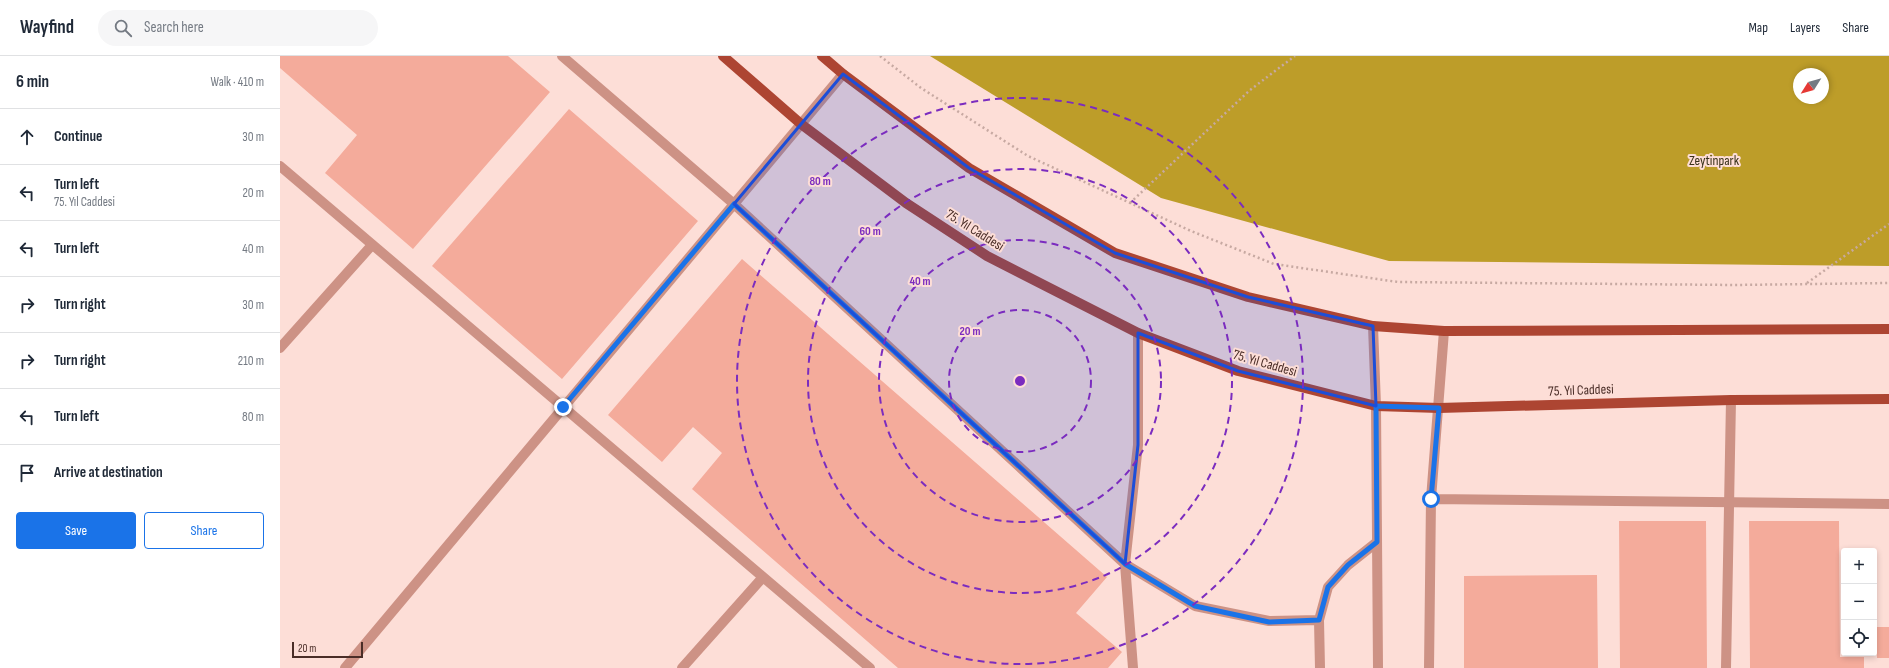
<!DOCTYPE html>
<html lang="en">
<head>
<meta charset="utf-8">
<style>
  body { margin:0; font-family:"Sofia Sans Condensed",sans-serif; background:#f6f6f7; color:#1f2937 }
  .controls { position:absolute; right:12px; bottom:12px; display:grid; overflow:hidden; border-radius:4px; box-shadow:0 2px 6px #0003 }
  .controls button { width:36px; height:36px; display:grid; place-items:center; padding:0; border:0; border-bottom:1px solid #e0e1e3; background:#fff; color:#1f2937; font:20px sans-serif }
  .compass { position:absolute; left:1513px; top:12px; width:36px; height:36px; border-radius:50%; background:#fff; box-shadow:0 2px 6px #0003; rotate:233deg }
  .scale { position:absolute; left:12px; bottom:10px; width:71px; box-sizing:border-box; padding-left:4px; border:2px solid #4a2d27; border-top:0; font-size:11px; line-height:14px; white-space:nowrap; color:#4a2d27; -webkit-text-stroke:3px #fdded7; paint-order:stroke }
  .stop { position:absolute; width:12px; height:12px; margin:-9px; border:3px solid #1a73e8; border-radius:50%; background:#fff }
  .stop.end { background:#1a73e8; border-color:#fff; box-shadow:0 1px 4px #0008 }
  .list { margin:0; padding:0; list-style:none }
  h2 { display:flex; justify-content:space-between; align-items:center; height:52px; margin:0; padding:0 16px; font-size:17px }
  h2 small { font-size:13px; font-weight:400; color:#747a83 }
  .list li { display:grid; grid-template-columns:26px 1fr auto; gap:12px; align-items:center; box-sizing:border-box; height:56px; padding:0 16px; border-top:1px solid #e0e1e3 }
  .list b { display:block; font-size:15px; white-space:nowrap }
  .list p { margin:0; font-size:13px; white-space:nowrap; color:#747a83 }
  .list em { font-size:13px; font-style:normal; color:#747a83 }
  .actions { display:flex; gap:8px; padding:12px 16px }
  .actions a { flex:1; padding:9px 0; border:1px solid #1a73e8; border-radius:4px; text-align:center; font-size:14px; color:#1a73e8 }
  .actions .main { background:#1a73e8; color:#fff }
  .icon { flex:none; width:22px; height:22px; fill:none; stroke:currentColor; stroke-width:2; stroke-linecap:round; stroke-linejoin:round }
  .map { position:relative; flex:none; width:1609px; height:612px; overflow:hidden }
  header { display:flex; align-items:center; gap:24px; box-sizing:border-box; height:56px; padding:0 20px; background:#fff; border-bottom:1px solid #e0e1e3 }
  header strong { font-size:19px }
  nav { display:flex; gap:22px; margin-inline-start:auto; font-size:14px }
  .search { width:280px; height:36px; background:#f6f6f7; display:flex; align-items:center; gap:10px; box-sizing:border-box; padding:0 14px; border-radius:22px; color:#747a83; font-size:15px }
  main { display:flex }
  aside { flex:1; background:#fff }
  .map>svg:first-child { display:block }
  .forest { fill:#bd9d29; fill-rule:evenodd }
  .building { fill:#f4ab9b }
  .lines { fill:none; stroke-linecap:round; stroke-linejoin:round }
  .path { stroke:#c7a9a2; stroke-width:2.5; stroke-dasharray:2 3; stroke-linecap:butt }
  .service { stroke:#cd9285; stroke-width:10 }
  .minor { stroke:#cd9285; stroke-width:10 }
  .primary { stroke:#ad4532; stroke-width:10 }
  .route { stroke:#1a73e8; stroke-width:5 }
  .marked { fill:#1d4ed8; fill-opacity:0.2; stroke:#1d4ed8; stroke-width:3; stroke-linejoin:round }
  .ring { fill:none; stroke:#7b2cbf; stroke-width:2; stroke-dasharray:7 5 }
  .labels { text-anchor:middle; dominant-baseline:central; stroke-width:4; stroke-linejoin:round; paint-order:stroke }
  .park-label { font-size:14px; fill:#383119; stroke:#fdded7 }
  .street-label { font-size:14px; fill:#4a2d27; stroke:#fdded7 }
  .centre { fill:#7b2cbf; stroke:#fdded7; stroke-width:2 }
  .ring-label { font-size:12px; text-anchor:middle; font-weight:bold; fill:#7b2cbf; stroke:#fdded7; stroke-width:4; stroke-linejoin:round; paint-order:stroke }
</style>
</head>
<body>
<header>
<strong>Wayfind</strong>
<div class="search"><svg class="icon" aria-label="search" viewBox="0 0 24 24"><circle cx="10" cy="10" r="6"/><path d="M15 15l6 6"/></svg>Search here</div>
<nav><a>Map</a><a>Layers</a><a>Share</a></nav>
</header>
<main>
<aside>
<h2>6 min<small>Walk · 410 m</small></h2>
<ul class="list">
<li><svg class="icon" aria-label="ahead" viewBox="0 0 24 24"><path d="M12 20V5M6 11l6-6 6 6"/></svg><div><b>Continue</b></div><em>30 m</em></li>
<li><svg class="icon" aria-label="left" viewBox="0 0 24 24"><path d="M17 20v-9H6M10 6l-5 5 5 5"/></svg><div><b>Turn left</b><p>75. Yıl Caddesi</p></div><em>20 m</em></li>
<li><svg class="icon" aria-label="left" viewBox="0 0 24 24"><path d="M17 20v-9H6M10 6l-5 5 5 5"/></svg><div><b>Turn left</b></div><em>40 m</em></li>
<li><svg class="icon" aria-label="right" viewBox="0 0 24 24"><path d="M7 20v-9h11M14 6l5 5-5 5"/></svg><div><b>Turn right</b></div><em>30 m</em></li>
<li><svg class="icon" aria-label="right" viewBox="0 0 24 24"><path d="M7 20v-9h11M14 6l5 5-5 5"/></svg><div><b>Turn right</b></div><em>210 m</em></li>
<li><svg class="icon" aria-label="left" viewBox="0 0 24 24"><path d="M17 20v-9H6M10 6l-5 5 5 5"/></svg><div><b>Turn left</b></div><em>80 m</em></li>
<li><svg class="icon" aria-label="arrive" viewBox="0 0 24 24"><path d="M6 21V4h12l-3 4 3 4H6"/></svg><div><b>Arrive at destination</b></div></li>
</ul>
<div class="actions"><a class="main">Save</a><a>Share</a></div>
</aside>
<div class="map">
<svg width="1609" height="612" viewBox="0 0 1609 612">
  <rect width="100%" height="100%" fill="#fdded7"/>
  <path class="forest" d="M650,0H1609V210L1109,205L881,142ZM1519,18H1543V42H1519Z"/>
  <path class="building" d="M0,0H228L270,36L133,193L45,117L77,79L0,12Z
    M289,53L418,165L282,323L152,210Z
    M462,203L827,521L796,557L842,596L828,612H618L412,433L442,397L413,371L382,406L328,359Z
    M1339,465H1426L1427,612H1340Z
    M1469,465H1559L1560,601H1584V612H1470Z
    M1317,519L1318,612H1184V520Z
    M1597,571H1609V602H1597Z"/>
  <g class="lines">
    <path class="path" d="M600,0L641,32L748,100L911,175L994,208L1118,226L1455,229L1609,227
      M850,147L970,34L1015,0
      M1527,227L1609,168"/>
    <path class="service" d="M845,508L915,550L989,565L1039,564L1048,531L1068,509L1097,486
      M1039,564L1040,612
      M1446,612L1451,344"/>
    <path class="minor" d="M282,0L454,148L845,508
      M0,110L590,612
      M1093,270L1096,350L1098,612
      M0,292L92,189
      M1151,443L1609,448
      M65,612L563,18
      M402,612L483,521
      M853,612L845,508L858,389V277
      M1149,612L1151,443L1164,275"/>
    <path class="primary" d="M443,0L521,68L626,147L707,200L858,277L958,315L1096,350L1159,352L1451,344L1609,343
      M542,0L563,18L689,112L835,197L968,241L1093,270L1164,275L1609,273"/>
  </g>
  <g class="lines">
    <path class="route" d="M283,351L454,148L845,508L915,550L989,566L1039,564L1048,531L1068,509L1097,486L1096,350L1159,352L1151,443"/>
  </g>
  <path class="marked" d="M563,18L689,112L835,197L968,241L1093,270L1096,350L958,315L858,277V389L845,508L454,148Z"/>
  <g class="ring">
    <circle cx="740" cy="325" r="71"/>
    <circle cx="740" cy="325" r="141"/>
    <circle cx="740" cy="325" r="212"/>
    <circle cx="740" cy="325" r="283"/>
  </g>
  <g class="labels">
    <g class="park-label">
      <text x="1434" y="104">Zeytinpark</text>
    </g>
    <g class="street-label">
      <text transform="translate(695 174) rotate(32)">75. Yıl Caddesi</text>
      <text transform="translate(985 307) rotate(16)">75. Yıl Caddesi</text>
      <text transform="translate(1301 334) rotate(-2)">75. Yıl Caddesi</text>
    </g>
  </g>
  <circle cx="740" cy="325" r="6" class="centre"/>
  <g class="ring-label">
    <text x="540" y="129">80 m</text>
    <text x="590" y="179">60 m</text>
    <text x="640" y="229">40 m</text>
    <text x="690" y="279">20 m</text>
  </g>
</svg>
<div class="controls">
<button>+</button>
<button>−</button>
<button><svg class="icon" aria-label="locate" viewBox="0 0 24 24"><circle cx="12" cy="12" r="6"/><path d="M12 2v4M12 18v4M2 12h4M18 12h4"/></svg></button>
</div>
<svg class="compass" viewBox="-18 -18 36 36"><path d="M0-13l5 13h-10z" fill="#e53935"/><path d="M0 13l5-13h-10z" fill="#747a83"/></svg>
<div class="scale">20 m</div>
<div class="stop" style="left:1151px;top:443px"></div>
<div class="stop end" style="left:283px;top:351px"></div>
</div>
</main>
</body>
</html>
